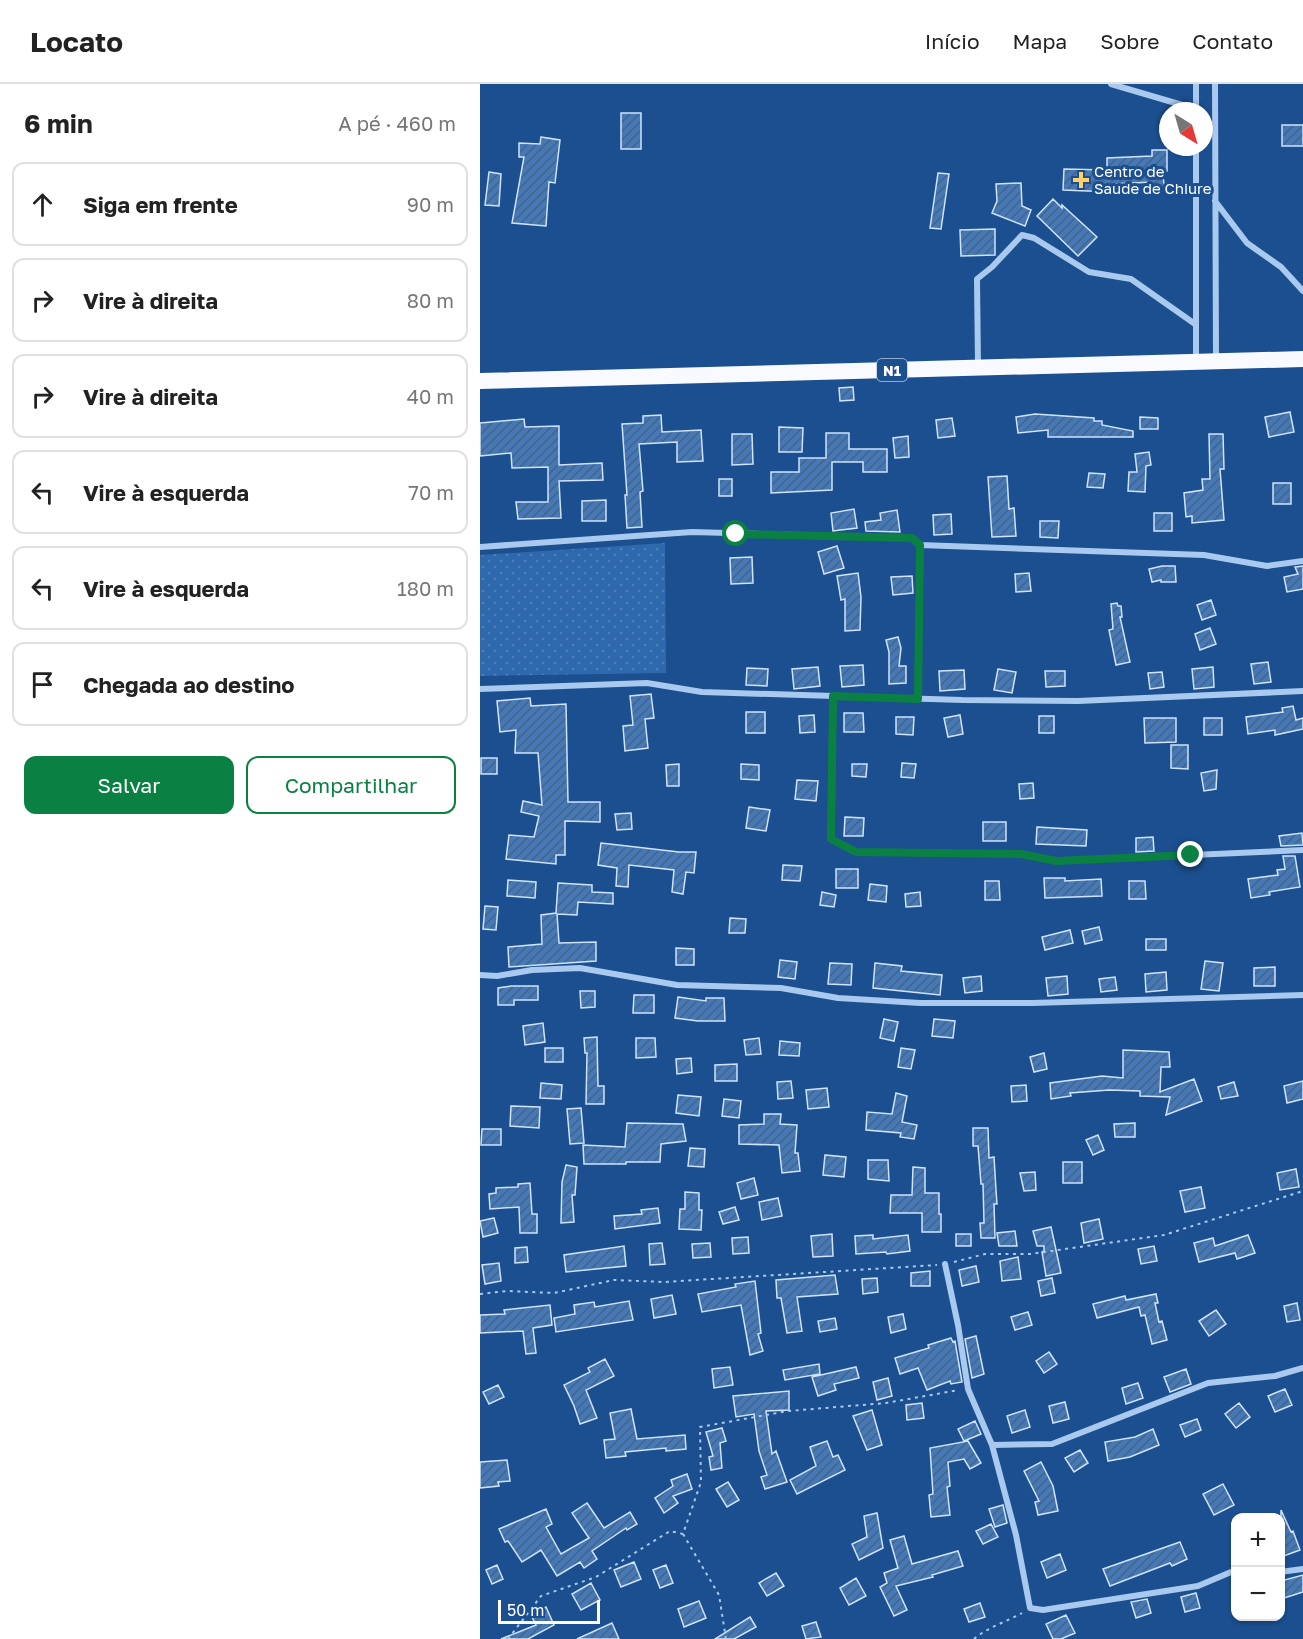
<!DOCTYPE html>
<html lang="pt">
<head>
<meta charset="utf-8">
<style>
  body { margin:0; font-family:"Golos Text",sans-serif; background:#f6f6f6; color:#222 }
  .controls { position:absolute; right:18px; bottom:18px; display:grid; overflow:hidden; border-radius:12px; box-shadow:0 2px 4px #0004 }
  .controls button { width:54px; height:54px; display:grid; place-items:center; padding:0; border:0; border-bottom:2px solid #e0e0e0; background:#fff; color:#222; font:30px sans-serif }
  .compass { position:absolute; left:679px; top:18px; width:54px; height:54px; border-radius:50%; background:#fff; box-shadow:0 2px 4px #0004; rotate:143deg }
  .scale { position:absolute; left:18px; bottom:15px; width:102px; box-sizing:border-box; padding-left:6px; border:3px solid #fff; border-top:0; font-size:16px; line-height:21px; white-space:nowrap; color:#fff; -webkit-text-stroke:4px #1b4f8f; paint-order:stroke }
  .stop { position:absolute; width:18px; height:18px; margin:-14px; border:4px solid #0b8043; border-radius:50%; background:#fff }
  .stop.end { background:#0b8043; border-color:#fff; box-shadow:0 2px 6px #0008 }
  .list { margin:0; padding:0; list-style:none }
  h2 { display:flex; justify-content:space-between; align-items:center; height:78px; margin:0; padding:0 24px; font-size:26px }
  h2 small { font-size:20px; font-weight:400; color:#767676 }
  .list li { display:grid; grid-template-columns:39px 1fr auto; gap:18px; align-items:center; box-sizing:border-box; height:84px; margin:0 12px 12px; padding:0 12px; border:2px solid #e0e0e0; border-radius:12px }
  .list b { display:block; font-size:22px; white-space:nowrap }
  .list em { font-size:20px; font-style:normal; color:#767676 }
  .actions { display:flex; gap:12px; padding:18px 24px }
  .actions a { flex:1; padding:14px 0; border:2px solid #0b8043; border-radius:12px; text-align:center; font-size:21px; color:#0b8043 }
  .actions .main { background:#0b8043; color:#fff }
  .icon { flex:none; width:33px; height:33px; fill:none; stroke:currentColor; stroke-width:2; stroke-linecap:round; stroke-linejoin:round }
  .map { position:relative; flex:none; width:823px; height:1555px; overflow:hidden }
  header { display:flex; align-items:center; gap:36px; box-sizing:border-box; height:84px; padding:0 30px; background:#fff; border-bottom:2px solid #e0e0e0 }
  header strong { font-size:28px }
  nav { display:flex; gap:33px; margin-inline-start:auto; font-size:21px }
  main { display:flex }
  aside { flex:1; background:#fff }
  .map>svg:first-child { display:block }
  .grass { fill:url(#grass-dots) }
  .building { fill:url(#building-hatch); stroke:#cfe3fa; stroke-width:1.5 }
  .lines { fill:none; stroke-linecap:round; stroke-linejoin:round }
  .path { stroke:#a9c9ee; stroke-width:2; stroke-dasharray:3 4.5; stroke-linecap:butt }
  .minor { stroke:#a9c9ee; stroke-width:6 }
  .trunk { stroke:#f8faff; stroke-width:16 }
  .route { stroke:#0b8043; stroke-width:8 }
  .poi-dot { fill:#ffd166; stroke:#1b4f8f; stroke-width:2 }
  .labels { text-anchor:middle; dominant-baseline:central; stroke-width:6; stroke-linejoin:round; paint-order:stroke }
  .shield { fill:#1b4f8f; stroke:#bbcadd; stroke-width:1.5 }
  .shield-label { font-size:14px; font-weight:bold; fill:#fff }
  .poi-label { font-size:15px; fill:#fff; stroke:#1b4f8f; text-anchor:start }
</style>
</head>
<body>
<header>
<strong>Locato</strong>
<nav><a>Início</a><a>Mapa</a><a>Sobre</a><a>Contato</a></nav>
</header>
<main>
<aside>
<h2>6 min<small>A pé · 460 m</small></h2>
<ul class="list">
<li><svg class="icon" aria-label="ahead" viewBox="0 0 24 24"><path d="M12 20V5M6 11l6-6 6 6"/></svg><div><b>Siga em frente</b></div><em>90 m</em></li>
<li><svg class="icon" aria-label="right" viewBox="0 0 24 24"><path d="M7 20v-9h11M14 6l5 5-5 5"/></svg><div><b>Vire à direita</b></div><em>80 m</em></li>
<li><svg class="icon" aria-label="right" viewBox="0 0 24 24"><path d="M7 20v-9h11M14 6l5 5-5 5"/></svg><div><b>Vire à direita</b></div><em>40 m</em></li>
<li><svg class="icon" aria-label="left" viewBox="0 0 24 24"><path d="M17 20v-9H6M10 6l-5 5 5 5"/></svg><div><b>Vire à esquerda</b></div><em>70 m</em></li>
<li><svg class="icon" aria-label="left" viewBox="0 0 24 24"><path d="M17 20v-9H6M10 6l-5 5 5 5"/></svg><div><b>Vire à esquerda</b></div><em>180 m</em></li>
<li><svg class="icon" aria-label="arrive" viewBox="0 0 24 24"><path d="M6 21V4h12l-3 4 3 4H6"/></svg><div><b>Chegada ao destino</b></div></li>
</ul>
<div class="actions"><a class="main">Salvar</a><a>Compartilhar</a></div>
</aside>
<div class="map">
<svg width="823" height="1555" viewBox="0 0 823 1555">
  <defs>
    <pattern id="grass-dots" width="8" height="8" patternUnits="userSpaceOnUse" patternTransform="scale(1.5)"><rect width="8" height="8" fill="#2e69ad"/><path d="M2 2h.1M6 6h.1" fill="none" stroke="#4d80b9" stroke-width="1.8" stroke-linecap="round"/></pattern>
    <pattern id="building-hatch" width="6" height="6" patternUnits="userSpaceOnUse" patternTransform="scale(1.5)"><rect width="6" height="6" fill="#4478b7"/><path d="M-1 1l2-2M0 6l6-6M5 7l2-2" fill="none" stroke="#486282"/></pattern>
  </defs>
  <rect width="100%" height="100%" fill="#1b4f8f"/>
  <path class="grass" d="M185,459L186,589L0,592V471Z"/>
  <path class="building" d="M141,29H161V65H141Z
    M802,41H823V62H802Z
    M61,53L80,56L75,99L69,98L66,142L32,139L44,73H39V59L60,60Z
    M672,66H687V87H682L685,105L673,107L672,98L633,100V108L583,106L584,85L627,86V74L672,72Z
    M9,88L21,90L19,122L5,121Z
    M458,89L469,90L461,145L450,144Z
    M541,99L542,122L551,126L545,142L512,129L517,117L516,100Z
    M573,115L582,124V121L617,153L598,172L557,132Z
    M515,145V171L481,172L480,146Z
    M373,303L374,316L360,317L359,304Z
    M810,328L814,348L789,353L785,333Z
    M555,330L614,334V337H622V341L653,347V353H568V346L538,349L536,333Z
    M181,331L182,348L221,346L223,377L197,378V358L159,360L163,407L160,408L162,443L147,444L145,411H147L142,340L163,339V332Z
    M660,333L678,334V345H660Z
    M472,334L475,352L458,354L456,336Z
    M44,335L45,343L79,342V381L122,379L123,396L79,397L81,434L38,435L36,418H68V383L32,384L31,369L0,372V339Z
    M299,343L323,344L322,368H299Z
    M346,349H369V365H407V388H383V378H352V406L291,409V388H319V374H346Z
    M252,350H272L273,380L252,381Z
    M729,350H743L744,385H740L744,436L712,439V432L706,433L704,409L723,406L722,395H730Z
    M428,352L429,373L415,374L413,354Z
    M669,368L671,381L666,382L665,408L648,407L649,388H657L655,370Z
    M609,389L625,390L623,404L607,403Z
    M527,392L529,425L534,424L536,452L512,453L508,393Z
    M239,395H252V412H239Z
    M793,399H811V420H793Z
    M126,416V437H102V417Z
    M374,425L377,444L353,447L351,429Z
    M417,426L420,448L386,447L385,438L401,436L400,429Z
    M674,429H692V447H674Z
    M471,430L472,450L454,451L453,431Z
    M560,437H579L578,454L560,453Z
    M357,462L364,484L344,490L338,468Z
    M272,473L273,499L251,500L250,474Z
    M682,482H695L696,498H681V496L672,498L669,485Z
    M823,482V505L807,508L804,493L818,490L815,483Z
    M378,489L381,513L380,546L365,547V515L361,516L357,492Z
    M549,489L551,507L536,508L535,490Z
    M432,492L433,509L413,511L411,493Z
    M731,516L736,531L722,536L717,521Z
    M637,519L638,522H641L642,533H640L650,578L636,581L629,546L633,545L631,520Z
    M730,544L736,560L720,566L715,550Z
    M418,553L421,564L419,582H426V599L409,600V568L406,556Z
    M788,578L791,598L774,600L771,580Z
    M383,581L384,601L362,603L360,582Z
    M338,583L340,602L314,605L312,585Z
    M733,583L734,603L714,605L712,585Z
    M267,584L288,585L287,602L266,601Z
    M518,585L536,588L532,609L514,606Z
    M484,586L485,605L460,607L459,587Z
    M565,587H585V602L566,603Z
    M682,588L684,603L670,605L668,589Z
    M171,610L174,634L165,635L168,664L145,667L143,642L153,641L150,612Z
    M50,614L51,622L86,620L88,718H120V738L85,737V771H76V780L26,775L29,751L54,753L59,732L41,728L43,717L62,721L58,669H35L36,646L20,648L17,617Z
    M813,622L816,636L823,634V645L795,651V646L768,650L766,633L803,628L802,624Z
    M266,628H285V649H266Z
    M364,629H383L384,648H364Z
    M334,631L335,648L320,649L319,632Z
    M480,631L483,650L468,653L464,634Z
    M559,632H574V649H559Z
    M416,633H434L433,651L416,650Z
    M664,634H696V658L665,659Z
    M724,634H742V651H724Z
    M691,661H708V685L691,684Z
    M1,674H17V690H1Z
    M422,679L436,680L434,694L421,693Z
    M199,680V702H187L186,681Z
    M261,680L279,681V696L261,695Z
    M372,680H387L386,693L372,692Z
    M737,686L736,705L724,707L721,689Z
    M317,696L338,697L336,717L315,715Z
    M553,699L554,714L540,715L539,700Z
    M269,723L290,726L286,747L266,744Z
    M151,729L152,745L137,746L135,730Z
    M365,733L384,734L383,752H364Z
    M503,738H526V757H503Z
    M557,743L607,746L606,762L556,760Z
    M822,749L823,761L801,762L799,752Z
    M673,753L674,767L656,768V754Z
    M121,759L199,768H216L214,789L206,788L203,810L192,808L194,786L149,781L148,803L136,802L137,784L118,781Z
    M803,772H815L820,803L789,808L790,811L771,814L768,795L798,791L797,786L805,785Z
    M303,781L322,782L320,797L302,796Z
    M356,785H378V804H356Z
    M564,794H585V797L621,795L622,812L565,814Z
    M28,796L56,798L55,814L27,812Z
    M505,797H519L520,816H505Z
    M649,797H665L666,815H649Z
    M78,799L112,801V808L133,809V820L98,818L97,831L77,830L79,859L116,858V877L29,883L28,863L62,860L61,831L76,829Z
    M390,800L407,802L406,818L388,816Z
    M342,808L356,811L354,823L340,821Z
    M440,808L441,822L426,823L425,810Z
    M5,822L18,823L16,846L3,845Z
    M250,834L266,835L265,849H249Z
    M619,843L622,856L605,860L602,847Z
    M590,846L593,859L565,866L562,853Z
    M666,855H686V866H666Z
    M196,864L214,865V881H196Z
    M300,876L317,878L315,895L298,893Z
    M725,877L743,879L739,907L721,905Z
    M350,879L372,880L371,901L348,900Z
    M395,879L422,882L421,887L462,891L460,911L393,904Z
    M795,883V902H774V884Z
    M686,888L687,906L666,908L665,890Z
    M501,892L502,907L485,909L483,894Z
    M587,892L588,910L568,912L566,894Z
    M635,893L637,906L621,908L619,895Z
    M31,902H58V916H34V921H18V904Z
    M100,907H115V923L101,924Z
    M154,911H174V929H153Z
    M198,913L226,917V914H244L245,937H218L195,934Z
    M404,935L418,938L414,957L400,954Z
    M454,935L475,937L473,954L452,952Z
    M63,939L65,958L45,961L43,942Z
    M117,953L118,1002H124V1020H106L107,969H105L104,954Z
    M156,954H175L176,973L156,974Z
    M279,954L281,970L266,971L264,956Z
    M300,957L320,959L319,972L299,971Z
    M65,964H83V978H65Z
    M421,964L435,966L431,985L418,983Z
    M643,966L689,968L690,983H681L680,1008L714,995L722,1017L686,1031L690,1013L660,1012V1007L629,1006L590,1009L591,1012L571,1015L570,999L622,992L643,994Z
    M564,969L567,985L554,988L550,973Z
    M211,974L212,988L197,990L196,975Z
    M257,980V997H235V981Z
    M311,997L313,1014L298,1015L297,998Z
    M823,997V1015L807,1019L804,1002Z
    M754,998L758,1012L741,1015L738,1003Z
    M61,999L82,1001L81,1015L60,1014Z
    M546,1001L547,1017L532,1018L531,1002Z
    M347,1004L349,1023L328,1025L326,1006Z
    M416,1009L427,1012L422,1038L437,1041L434,1055L420,1053L421,1049L386,1046L387,1028L412,1030Z
    M198,1011L221,1013L219,1032L196,1029Z
    M244,1015L261,1017L259,1034L242,1032Z
    M31,1022L60,1023L59,1044L30,1042Z
    M101,1024L104,1059L90,1060L87,1025Z
    M284,1030H301L300,1040L317,1041L315,1069H318L320,1087L302,1089L299,1061L259,1060V1041L284,1040Z
    M147,1039L203,1040L206,1057L181,1060L180,1078H146V1080H104L103,1061L145,1063Z
    M655,1039V1053H635L634,1040Z
    M493,1044H508L509,1074L514,1073L516,1106L517,1120H514L515,1154H501L500,1139H504L503,1100H501L498,1062H493Z
    M2,1045H21V1061H1Z
    M618,1051L624,1066L613,1071L606,1056Z
    M210,1064L225,1065L224,1083L208,1082Z
    M345,1071L366,1073L364,1093L343,1091Z
    M388,1076H408L409,1097L388,1095Z
    M583,1078H602V1099H583Z
    M86,1081L97,1083L95,1111H92L94,1138L81,1139L82,1098Z
    M433,1083L445,1084V1109H459V1130H461V1148H442V1129H410L411,1111H432Z
    M816,1085L819,1103L800,1106L797,1089Z
    M555,1088L556,1106L544,1107L540,1089Z
    M274,1094L278,1111L261,1115L257,1099Z
    M50,1099L52,1130H57V1149H40L39,1123L10,1125L9,1110L16,1109V1104L38,1103V1100Z
    M721,1103L725,1124L705,1128L700,1107Z
    M205,1108L219,1109V1126H222L221,1146L199,1145L200,1125H205Z
    M298,1114L302,1132L282,1136L279,1118Z
    M255,1123L259,1136L243,1140L239,1128Z
    M178,1124L180,1139L135,1145L134,1132L162,1130L161,1126Z
    M14,1134L18,1149L3,1153L0,1137Z
    M619,1135L623,1155L604,1159L601,1139Z
    M571,1143L581,1189L566,1192L562,1168L564,1167V1162H557L553,1147Z
    M535,1147L537,1162H519L517,1149Z
    M352,1150L353,1172L333,1173L331,1152Z
    M476,1150H491V1162H476Z
    M393,1151V1155L428,1151L430,1167L407,1170L406,1168L376,1170L375,1152Z
    M768,1151L775,1169L757,1175L755,1169L719,1178L714,1159L733,1154L735,1162Z
    M268,1153L269,1169L253,1170L252,1154Z
    M182,1159L185,1180L170,1181L169,1160Z
    M230,1159L231,1173L213,1174L212,1160Z
    M144,1162L146,1182L86,1188L84,1171Z
    M674,1162L677,1177L661,1180L658,1165Z
    M47,1163L48,1178L35,1179V1164Z
    M538,1173L541,1195L522,1197L520,1177Z
    M19,1179L21,1197L5,1200L2,1181Z
    M496,1182L499,1198L482,1202L479,1186Z
    M450,1187V1202H431V1189Z
    M355,1191L358,1210L317,1213L322,1247L307,1249L301,1214H297L296,1196Z
    M397,1194L398,1208L383,1210L382,1195Z
    M572,1194L575,1209L561,1212L558,1197Z
    M275,1197L281,1249L278,1250L283,1267L270,1271L261,1221L222,1228L218,1210L256,1203L255,1200Z
    M676,1210L678,1219H675L679,1238L682,1237L687,1256L672,1260L665,1231L661,1232L659,1223L617,1234L613,1220L645,1212L646,1216Z
    M192,1211L196,1230L174,1234L171,1215Z
    M149,1217L153,1236L76,1248L74,1234L95,1230L94,1221L114,1218L115,1223Z
    M817,1219L820,1236L807,1238L804,1222Z
    M70,1221L72,1241L53,1244L56,1269L46,1270L43,1247L0,1249V1231L25,1230L24,1226Z
    M736,1226L746,1240L729,1252L719,1237Z
    M548,1228L552,1241L535,1246L531,1233Z
    M423,1230L426,1245L411,1249L408,1233Z
    M355,1234L357,1245L340,1248L338,1237Z
    M496,1252L504,1290L492,1294L485,1255Z
    M471,1254L473,1258L475,1257L482,1298L471,1300L470,1297L447,1306L438,1284L420,1290L415,1274L449,1264L448,1261Z
    M569,1268L577,1280L564,1289L556,1277Z
    M125,1275L134,1292L106,1306L117,1334L100,1340L94,1322L84,1301L110,1288L108,1284Z
    M339,1280L340,1290L305,1296L303,1286Z
    M250,1283L253,1301L234,1304L232,1285Z
    M376,1283L379,1294L354,1300L356,1306L338,1312L332,1293Z
    M706,1285L711,1300L690,1308L684,1293Z
    M408,1294L412,1312L397,1316L393,1298Z
    M658,1299L663,1314L646,1320L642,1304Z
    M18,1301L24,1313L9,1320L3,1308Z
    M805,1305L812,1321L795,1328L788,1312Z
    M309,1307V1326L286,1327L292,1370L296,1367L307,1398L285,1405L281,1393L287,1391L279,1367L274,1330L256,1333L253,1312Z
    M585,1318L589,1335L573,1339L569,1322Z
    M442,1319L444,1334L427,1336L426,1321Z
    M759,1319L770,1333L756,1344L745,1330Z
    M151,1325L157,1355L205,1351L206,1365L186,1367V1364L145,1368L146,1372L126,1374L124,1356L135,1355L130,1329Z
    M392,1326L402,1361L387,1366L373,1332Z
    M545,1326L550,1343L532,1349L527,1332Z
    M717,1335L721,1346L705,1353L700,1341Z
    M495,1337L501,1350L484,1357L478,1345Z
    M242,1344L246,1357L240,1359L242,1384L231,1386L229,1373L233,1372L226,1348Z
    M673,1345L679,1361L650,1373L628,1377L625,1358L655,1353Z
    M347,1357L353,1373L358,1371L365,1386L317,1410L310,1396L336,1382L330,1363Z
    M488,1357L501,1379L490,1385L484,1375L468,1378L470,1402L467,1403L470,1431L451,1433L449,1411L453,1410L450,1364Z
    M600,1366L608,1379L594,1388L585,1374Z
    M27,1376L30,1397L18,1398L19,1402L0,1404V1378Z
    M561,1378L573,1402L578,1427L558,1431L555,1418L559,1417L544,1387Z
    M207,1390L212,1405L193,1412L198,1419L184,1429L175,1414L193,1402L191,1396Z
    M248,1398L259,1416L247,1423L236,1405Z
    M743,1400L754,1421L734,1431L723,1410Z
    M107,1419L124,1444L150,1428L157,1440L147,1446L146,1444L112,1467L117,1475L104,1484L100,1478L77,1492L61,1466L42,1478L28,1457L25,1458L19,1445L66,1425L72,1440L66,1443L81,1470L109,1454L92,1429Z
    M523,1421L527,1439L515,1443L509,1425Z
    M801,1426L811,1448L813,1447L820,1466L801,1473Z
    M397,1429L403,1464L379,1476L372,1460L387,1453L384,1432Z
    M511,1440L518,1453L503,1460L496,1447Z
    M424,1452L432,1480L478,1467L483,1482L452,1491L453,1493L416,1502L427,1526L414,1532L400,1503L407,1499L404,1489L418,1484L410,1456Z
    M700,1458L707,1475L692,1482L690,1479L630,1502L623,1485Z
    M580,1470L586,1486L567,1494L561,1478Z
    M154,1478L161,1495L141,1503L134,1486Z
    M17,1481L23,1495L12,1500L6,1486Z
    M186,1481L193,1499L180,1504L173,1486Z
    M296,1489L304,1502L287,1512L279,1499Z
    M823,1491V1508L801,1515V1497Z
    M376,1494L386,1512L369,1521L360,1504Z
    M111,1499L120,1516L101,1526L92,1510Z
    M716,1509L720,1524L705,1528L701,1513Z
    M667,1515L671,1529L656,1534L651,1518Z
    M219,1517L226,1534L204,1543L198,1525Z
    M500,1519L505,1533L489,1538L484,1525Z
    M66,1523L74,1541L48,1555H21L56,1541L51,1531Z
    M586,1531L595,1549L581,1555H573L566,1540Z
    M270,1533L276,1543L254,1555H235Z
    M336,1538L341,1553L326,1555L322,1542Z
    M132,1539L139,1555H97Z"/>
  <g class="lines">
    <path class="path" d="M474,1178L505,1170H550L684,1151L823,1107
      M0,1210L27,1207L74,1209L134,1196L184,1198L457,1181
      M203,1450L239,1511L246,1555
      M28,1555L61,1512L116,1493L190,1447L203,1450L221,1398L220,1343L308,1327L406,1319L479,1306
      M494,1555C508,1543 526,1538 542,1529"/>
    <path class="minor" d="M631,0L716,25
      M735,0L736,275
      M716,26V0
      M716,63V277
      M735,117L767,159L801,183L823,207
      M498,281L497,195L512,183L542,151L554,154L609,188L651,195L715,240
      M0,463L212,448L432,454L440,461L724,471L787,482L823,477
      M0,605L167,599L222,608L482,616L598,617L823,607
      M353,612L351,755L376,768L541,770L576,777L823,766
      M438,615L440,461
      M0,891L17,892L52,886L100,884L197,901L301,904L358,914L440,919H552L823,911
      M465,1180L478,1241L488,1305L512,1361L572,1360L728,1299L795,1292L823,1284
      M512,1361L536,1451L550,1524L563,1526L718,1502L751,1488H756
      M800,1488L823,1485"/>
    <path class="trunk" d="M0,297L823,275"/>
  </g>
  <g class="lines">
    <path class="route" d="M256,450L432,454L440,461L438,615L353,612L351,755L376,768L541,770L576,777L711,771"/>
  </g>
  <path class="poi-dot" d="M598 87h6v6h6v6h-6v6h-6v-6h-6v-6h6z"/>
  <g class="labels">
    <rect class="shield" x="397" y="275" width="30" height="22" rx="4.5"/>
    <g class="shield-label">
      <text x="412" y="286">N1</text>
    </g>
    <g class="poi-label">
      <text x="614" y="87">Centro de<tspan x="614" dy="17">Saude de Chiure</tspan></text>
    </g>
  </g>
</svg>
<div class="controls">
<button>+</button>
<button>−</button>
</div>
<svg class="compass" viewBox="-18 -18 36 36"><path d="M0-13l5 13h-10z" fill="#e53935"/><path d="M0 13l5-13h-10z" fill="#767676"/></svg>
<div class="scale">50 m</div>
<div class="stop" style="left:256px;top:450px"></div>
<div class="stop end" style="left:711px;top:771px"></div>
</div>
</main>
</body>
</html>
